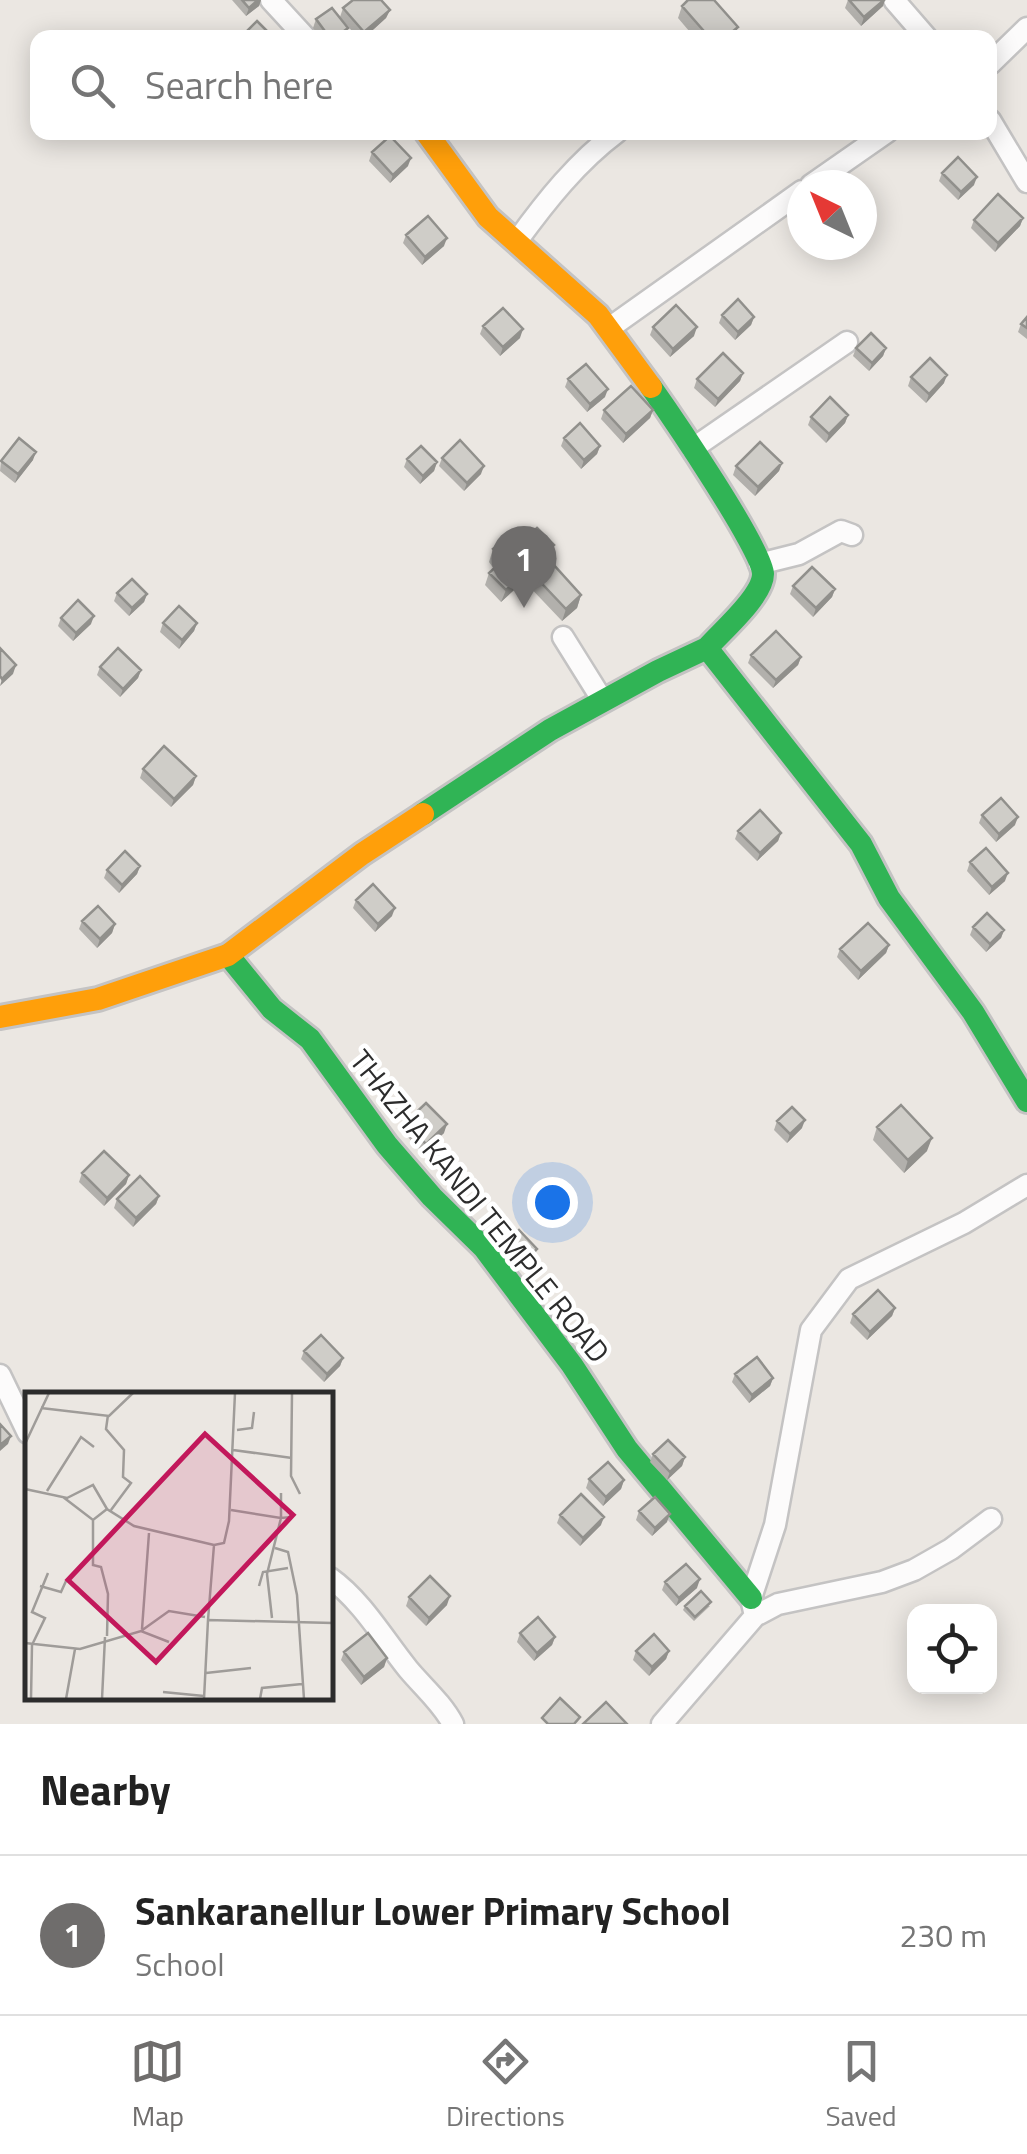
<!DOCTYPE html>
<html lang="en">
<head>
<meta charset="utf-8">
<style>
  body { margin:0; font-family:"Titillium Web",sans-serif; background:#f6f6f6; color:#222 }
  .controls { position:absolute; right:30px; bottom:30px; display:grid; overflow:hidden; border-radius:20px; box-shadow:0 5px 25px #0003 }
  .controls button { width:90px; height:90px; display:grid; place-items:center; padding:0; border:0; border-bottom:2px solid #e0e0e0; background:#fff; color:#222; font:50px sans-serif }
  .compass { position:absolute; left:787px; top:170px; width:90px; height:90px; border-radius:50%; background:#fff; box-shadow:0 5px 25px #0003; rotate:317deg }
  .you { position:absolute; left:552px; top:1202px; width:35px; height:35px; margin:-25px; border:8px solid #fff; border-radius:50%; background:#1a73e8; box-shadow:0 0 0 15px #1a73e833 }
  .badge { display:grid; place-items:center; width:65px; height:65px; border-radius:50%; background:#6f6d6c; color:#fff; font-size:32px; font-weight:700 }
  .pin { position:absolute; translate:-50% -82px; filter:drop-shadow(0 2px 5px #0008) }
  .pin::after { content:''; position:absolute; top:52px; width:35px; height:30px; background:inherit; clip-path:polygon(0 0,100% 0,50% 100%) }
  .list { margin:0; padding:0; list-style:none }
  h2 { display:flex; justify-content:space-between; align-items:center; height:130px; margin:0; padding:0 40px; font-size:42px }
  h2 small { font-size:32px; font-weight:400; color:#767676 }
  .list li { display:grid; grid-template-columns:65px 1fr auto; gap:30px; align-items:center; box-sizing:border-box; height:160px; padding:0 40px; border-top:2px solid #e0e0e0 }
  .list b { display:block; font-size:38px; white-space:nowrap }
  .list p { margin:0; font-size:32px; white-space:nowrap; color:#767676 }
  .list em { font-size:32px; font-style:normal; color:#767676 }
  .icon { flex:none; width:55px; height:55px; fill:none; stroke:currentColor; stroke-width:2; stroke-linecap:round; stroke-linejoin:round }
  .map { position:relative; flex:none; width:1027px; height:1724px; overflow:hidden }
  .search { position:absolute; background:#fff; box-shadow:0 5px 25px #0003; left:30px; right:30px; top:30px; height:110px; display:flex; align-items:center; gap:25px; box-sizing:border-box; padding:0 35px; border-radius:20px; color:#767676; font-size:38px }
  .sheet { height:290px; background:#fff }
  nav { display:flex; justify-content:space-around; align-items:center; box-sizing:border-box; height:140px; border-top:2px solid #e0e0e0; background:#fff; font-size:28px; color:#767676 }
  nav a { display:grid; justify-items:center; gap:5px }
  nav .on { color:#6f6d6c }
  .map>svg:first-child { display:block }
  .lines { fill:none; stroke-linecap:round; stroke-linejoin:round }
  .street-casing { stroke:#c4c3c3; stroke-width:25 }
  .fast-casing { stroke:#c4c3c3; stroke-width:28 }
  .slow-casing { stroke:#c4c3c3; stroke-width:28 }
  .street { stroke:#fcfbfb; stroke-width:20 }
  .fast { stroke:#30b455; stroke-width:22 }
  .slow { stroke:#ff9f0a; stroke-width:22 }
  .wall { fill:#b2b0ac }
  .shaded-wall { fill:#91908c }
  .building { fill:#cfcdc8; stroke:#91908c; stroke-width:2.5 }
  .labels { text-anchor:middle; dominant-baseline:central; stroke-width:9; stroke-linejoin:round; paint-order:stroke }
  .street-label { font-size:30px; fill:#2c2c2c; stroke:#fff }
  .inset-road { fill:none; stroke:#9f9c99; stroke-width:2.5 }
  .view { fill:#c2185b; fill-opacity:0.15; stroke:#c2185b; stroke-width:5 }
  .inset-edge { fill:none; stroke:#2c2c2c; stroke-width:5 }
</style>
</head>
<body>
<div class="map">
<svg width="1027" height="1724" viewBox="0 0 1027 1724">
  <rect width="100%" height="100%" fill="#ebe7e2"/>
  <g class="lines">
    <defs>
      <path id="street" d="M271,0L306,38
        M894,0L927,38
        M990,64L1027,28
        M990,120L1027,182
        M811,185L887,132
        M517,241C546,201 577,162 617,132
        M608,329L802,191
        M692,449L847,342
        M759,564L799,554L841,531L852,535
        M563,637L603,701
        M0,1375L28,1433
        M330,1578C362,1601 383,1638 408,1669C423,1687 442,1703 453,1724
        M755,1616L751,1598L775,1525L811,1330L849,1279L964,1223L1027,1185
        M662,1724L755,1616L778,1604L882,1582L914,1570L951,1549L991,1519"/>
      <path id="fast" d="M651,387C670,414 763,550 763,574C763,596 721,632 707,648
        M423,814L550,730L658,671L707,648L861,844L889,898L973,1012L1027,1101
        M228,955L272,1009L310,1039L387,1145L432,1197L484,1248L572,1365L627,1449L751,1598"/>
      <path id="slow" d="M426,132L488,217L598,315L651,387
        M0,1017L98,999L228,955L362,854L423,814"/>
    </defs>
    <use href="#street" class="street-casing"/>
    <use href="#fast" class="fast-casing"/>
    <use href="#slow" class="slow-casing"/>
    <use href="#street" class="street"/>
    <use href="#fast" class="fast"/>
    <use href="#slow" class="slow"/>
  </g>
  <path class="wall" d="M232,0H261L259,6L246,16Z
    M848,0L883,6L861,26L845,8Z
    M682,6L734,38H695L678,18Z
    M343,8L390,10L386,18L364,38H358L340,17Z
    M316,19L345,37L321,38L313,28Z
    M372,152L408,166L390,183L369,161Z
    M942,173L974,185L958,200L939,181Z
    M1023,218L1020,226L995,252L971,228L974,220Z
    M406,235L444,246L422,265L403,243Z
    M722,315L754,317L751,325L735,340L719,323Z
    M1027,317V339L1018,332L1021,324Z
    M483,326L520,338L500,356L480,334Z
    M653,327L694,336L670,357L650,335Z
    M856,348H886L883,356L869,371L853,356Z
    M743,373L740,381L715,407L694,388L697,379Z
    M911,377L944,383L926,403L908,386Z
    M568,379L605,397L587,412L565,387Z
    M604,410H653L650,418L623,443L601,419Z
    M848,415L845,423L826,443L808,425L811,417Z
    M564,438L600,446L597,454L581,469L561,446Z
    M442,458L481,474L464,491L439,466Z
    M407,459L437,462L434,471L420,484L404,467Z
    M33,460L15,483L0,471L1,461Z
    M782,463L779,471L755,496L733,475L736,466Z
    M520,544L549,558L548,559L581,595L577,608L562,621L524,581L501,602L485,585L489,573L494,569L489,562L493,549Z
    M793,586L835,589L832,597L813,617L790,594Z
    M117,593L147,594L144,602L129,616L114,601Z
    M61,618L91,624L73,641L58,626Z
    M163,623H197L194,631L179,649L160,632Z
    M751,655L801,657L798,665L773,688L748,663Z
    M100,667L141,670L138,678L120,697L97,675Z
    M143,769L196,776L193,785L171,807L140,778Z
    M982,815L1015,825L996,842L979,823Z
    M738,831L781,833L778,841L757,861L735,839Z
    M970,862L1005,881L989,895L967,871Z
    M140,866L137,874L119,893L104,878L107,870Z
    M356,900L392,916L375,932L353,908Z
    M82,921L115,924L112,933L97,948L79,929Z
    M973,927L1004,930L1001,938L986,952L970,935Z
    M889,945L886,953L858,980L837,957L840,949Z
    M777,1121L802,1128L787,1143L774,1130Z
    M405,1123L444,1133L423,1153L402,1131Z
    M877,1127L927,1151L904,1173L873,1140Z
    M82,1173L129,1175L126,1184L104,1206L79,1182Z
    M159,1196L156,1204L133,1227L114,1208L117,1199Z
    M507,1242L537,1249L534,1257L523,1269L504,1250Z
    M895,1308L892,1316L867,1340L850,1323L853,1314Z
    M304,1351L343,1358L340,1366L324,1382L301,1359Z
    M735,1374L773,1378L770,1386L749,1403L732,1382Z
    M653,1454L685,1457L682,1466L667,1480L650,1462Z
    M589,1479L624,1480L621,1489L603,1506L586,1488Z
    M639,1511L667,1522L652,1536L636,1520Z
    M560,1515L601,1525L580,1546L557,1523Z
    M665,1582L697,1588L676,1606L662,1590Z
    M409,1597L447,1605L426,1626L406,1606Z
    M685,1606H710L694,1621L683,1610Z
    M520,1633L555,1637L552,1645L534,1661L517,1642Z
    M636,1651H669L666,1659L649,1676L633,1660Z
    M344,1652L387,1658L384,1667L361,1685L341,1660Z"/>
  <path class="shaded-wall" d="M258,0H261L259,6L246,16L249,8Z
    M884,0H885L883,6L861,26L864,17Z
    M390,10L386,18L364,38H362L364,32Z
    M738,27L734,38H725Z
    M348,28L343,38H335Z
    M411,158L408,166L390,183L393,175Z
    M977,177L974,185L958,200L961,192Z
    M1023,218L1020,226L995,252L998,243Z
    M447,238L444,246L422,265L425,257Z
    M754,317L751,325L735,340L738,332Z
    M697,327L694,336L670,357L673,349Z
    M523,329L520,338L500,356L503,347Z
    M886,348L883,356L869,371L872,363Z
    M743,373L740,381L715,407L718,399Z
    M947,375L944,383L926,403L929,394Z
    M608,389L605,397L587,412L590,404Z
    M653,410L650,418L623,443L626,434Z
    M848,415L845,423L826,443L829,434Z
    M600,446L597,454L581,469L584,460Z
    M36,452L33,460L15,483L18,474Z
    M437,462L434,471L420,484L423,476Z
    M782,463L779,471L755,496L758,487Z
    M484,466L481,474L464,491L467,483Z
    M554,545L549,558L539,566L544,554Z
    M528,569L524,581L501,602L506,590Z
    M835,589L832,597L813,617L816,608Z
    M147,594L144,602L129,616L132,608Z
    M581,595L577,608L562,621L566,609Z
    M94,616L91,624L73,641L76,633Z
    M197,623L194,631L179,649L182,640Z
    M801,657L798,665L773,688L776,680Z
    M16,665L13,674L0,686L2,679Z
    M141,670L138,678L120,697L123,689Z
    M196,776L193,785L171,807L174,799Z
    M1018,817L1015,825L996,842L999,834Z
    M781,833L778,841L757,861L760,853Z
    M140,866L137,874L119,893L122,885Z
    M1008,873L1005,881L989,895L992,887Z
    M395,908L392,916L375,932L378,924Z
    M115,924L112,933L97,948L100,939Z
    M1004,930L1001,938L986,952L990,944Z
    M889,945L886,953L858,980L861,971Z
    M805,1120L802,1128L787,1143L790,1134Z
    M447,1124L444,1133L423,1153L426,1144Z
    M932,1138L927,1151L904,1173L908,1160Z
    M129,1175L126,1184L104,1206L107,1198Z
    M159,1196L156,1204L133,1227L136,1218Z
    M537,1249L534,1257L523,1269L526,1260Z
    M895,1308L892,1316L867,1340L870,1332Z
    M343,1358L340,1366L324,1382L327,1374Z
    M773,1378L770,1386L749,1403L752,1395Z
    M11,1436L8,1444L0,1451V1445Z
    M685,1457L682,1466L667,1480L670,1472Z
    M624,1480L621,1489L603,1506L606,1497Z
    M670,1514L667,1522L652,1536L655,1528Z
    M604,1517L601,1525L580,1546L583,1538Z
    M700,1579L697,1588L676,1606L679,1598Z
    M450,1596L447,1605L426,1626L429,1618Z
    M555,1637L552,1645L534,1661L537,1653Z
    M669,1651L666,1659L649,1676L652,1667Z
    M387,1658L384,1667L361,1685L364,1677Z"/>
  <path class="building" d="M242,0H258L249,8Z
    M353,0H381L390,10L364,32L343,8Z
    M688,0H714L738,27L725,38H710L682,6Z
    M849,0H884L864,17Z
    M332,8L348,28L335,38H330L316,19Z
    M257,21L274,38H240Z
    M390,136L411,158L393,175L372,152Z
    M958,157L977,177L961,192L942,173Z
    M998,194L1023,218L998,243L974,220Z
    M428,216L447,238L425,257L406,235Z
    M738,299L754,317L738,332L722,315Z
    M676,305L697,327L673,349L653,327Z
    M503,308L523,329L503,347L483,326Z
    M1027,317V328L1021,324Z
    M871,333L886,348L872,363L856,348Z
    M723,353L743,373L718,399L697,379Z
    M930,358L947,375L929,394L911,377Z
    M586,364L608,389L590,404L568,379Z
    M631,386L653,410L626,434L604,410Z
    M830,397L848,415L829,434L811,417Z
    M580,423L600,446L584,460L564,438Z
    M19,438L36,452L18,474L1,461Z
    M460,440L484,466L467,483L442,458Z
    M760,442L782,463L758,487L736,466Z
    M421,446L437,462L423,476L407,459Z
    M537,528L554,545L544,554L581,595L566,609L528,569L506,590L489,573L502,561L493,549L511,533L520,544Z
    M812,567L835,589L816,608L793,586Z
    M132,579L147,594L132,608L117,593Z
    M78,600L94,616L76,633L61,618Z
    M179,606L197,623L182,640L163,623Z
    M776,631L801,657L776,680L751,655Z
    M0,648L16,665L2,679L0,676Z
    M118,648L141,670L123,689L100,667Z
    M164,746L196,776L174,799L143,769Z
    M1001,798L1018,817L999,834L982,815Z
    M760,810L781,833L760,853L738,831Z
    M986,848L1008,873L992,887L970,862Z
    M125,851L140,866L122,885L107,870Z
    M373,884L395,908L378,924L356,900Z
    M98,906L115,924L100,939L82,921Z
    M987,913L1004,930L990,944L973,927Z
    M868,923L889,945L861,971L840,949Z
    M426,1103L447,1124L426,1144L405,1123Z
    M901,1105L932,1138L908,1160L877,1127Z
    M792,1107L805,1120L790,1134L777,1121Z
    M104,1151L129,1175L107,1198L82,1173Z
    M140,1176L159,1196L136,1218L117,1199Z
    M519,1230L537,1249L526,1260L507,1242Z
    M878,1290L895,1308L870,1332L853,1314Z
    M321,1335L343,1358L327,1374L304,1351Z
    M757,1357L773,1378L752,1395L735,1374Z
    M0,1424L11,1436L0,1445Z
    M668,1440L685,1457L670,1472L653,1454Z
    M608,1462L624,1480L606,1497L589,1479Z
    M581,1494L604,1517L583,1538L560,1515Z
    M655,1497L670,1514L655,1528L639,1511Z
    M686,1564L700,1579L679,1598L665,1582Z
    M430,1576L450,1596L429,1618L409,1597Z
    M701,1591L711,1602L695,1617L685,1606Z
    M538,1617L555,1637L537,1653L520,1633Z
    M368,1633L387,1658L364,1677L344,1652Z
    M654,1634L669,1651L652,1667L636,1651Z
    M560,1698L580,1717L574,1724H548L542,1718Z
    M606,1702L627,1724H583Z"/>
  <g class="labels">
    <g class="street-label">
      <text transform="translate(480 1206) rotate(51)">THAZHA KANDI TEMPLE ROAD</text>
    </g>
  </g>
  <g transform="translate(25 1392)">
    <rect width="308" height="308" fill="#ebe7e2"/>
    <path class="inset-road" d="M267,1L266,84L275,102M16,16L84,24L108,1M83,23L81,37L99,58L98,85L106,91L86,118M212,38L227,36L229,20M0,52L24,1M208,58L267,66M0,97L42,106L68,93L82,117L109,134L189,153L183,228M22,99L56,45L69,55M256,101V126L267,125M38,105L68,128L82,117M206,118L256,126L242,182L247,226M68,128V173L76,175L83,202L82,244M189,153L199,151L204,129L210,1M250,156L263,160L272,203L279,307M15,194L36,200L41,189M234,194L238,180L263,176M117,237L124,141M116,239L144,219L180,225M0,251L55,257L116,239L144,250M181,281L226,276M138,300L179,304M6,307L7,253L20,226L7,220L23,181M41,307L50,257M77,307L80,245M179,307L183,228L308,231M235,307L237,296L277,292"/>
    <path class="view" d="M180,42L268,123L131,270L43,188Z"/>
    <rect width="308" height="308" class="inset-edge"/>
  </g>
</svg>
<div class="controls">
<button><svg class="icon" aria-label="locate" viewBox="0 0 24 24"><circle cx="12" cy="12" r="6"/><path d="M12 2v4M12 18v4M2 12h4M18 12h4"/></svg></button>
</div>
<svg class="compass" viewBox="-18 -18 36 36"><path d="M0-13l5 13h-10z" fill="#e53935"/><path d="M0 13l5-13h-10z" fill="#767676"/></svg>
<div class="you"></div>
<div class="pin badge" style="left:524px;top:608px">1</div>
<div class="search"><svg class="icon" aria-label="search" viewBox="0 0 24 24"><circle cx="10" cy="10" r="6"/><path d="M15 15l6 6"/></svg>Search here</div>
</div>
<section class="sheet">
<h2>Nearby<small></small></h2>
<ul class="list">
<li><span class="badge">1</span><div><b>Sankaranellur Lower Primary School</b><p>School</p></div><em>230 m</em></li>
</ul>
</section>
<nav>
<a class="on"><svg class="icon" aria-label="map" viewBox="0 0 24 24"><path d="M3 6l6-2 6 2 6-2v14l-6 2-6-2-6 2zM9 4v14M15 6v14"/></svg>Map</a>
<a><svg class="icon" aria-label="directions" viewBox="0 0 24 24"><path d="M12 3l9 9-9 9-9-9zM9 14v-3h6M13 9l2 2-2 2"/></svg>Directions</a>
<a><svg class="icon" aria-label="saved" viewBox="0 0 24 24"><path d="M7 4h10v16l-5-4-5 4z"/></svg>Saved</a>
</nav>
</body>
</html>
